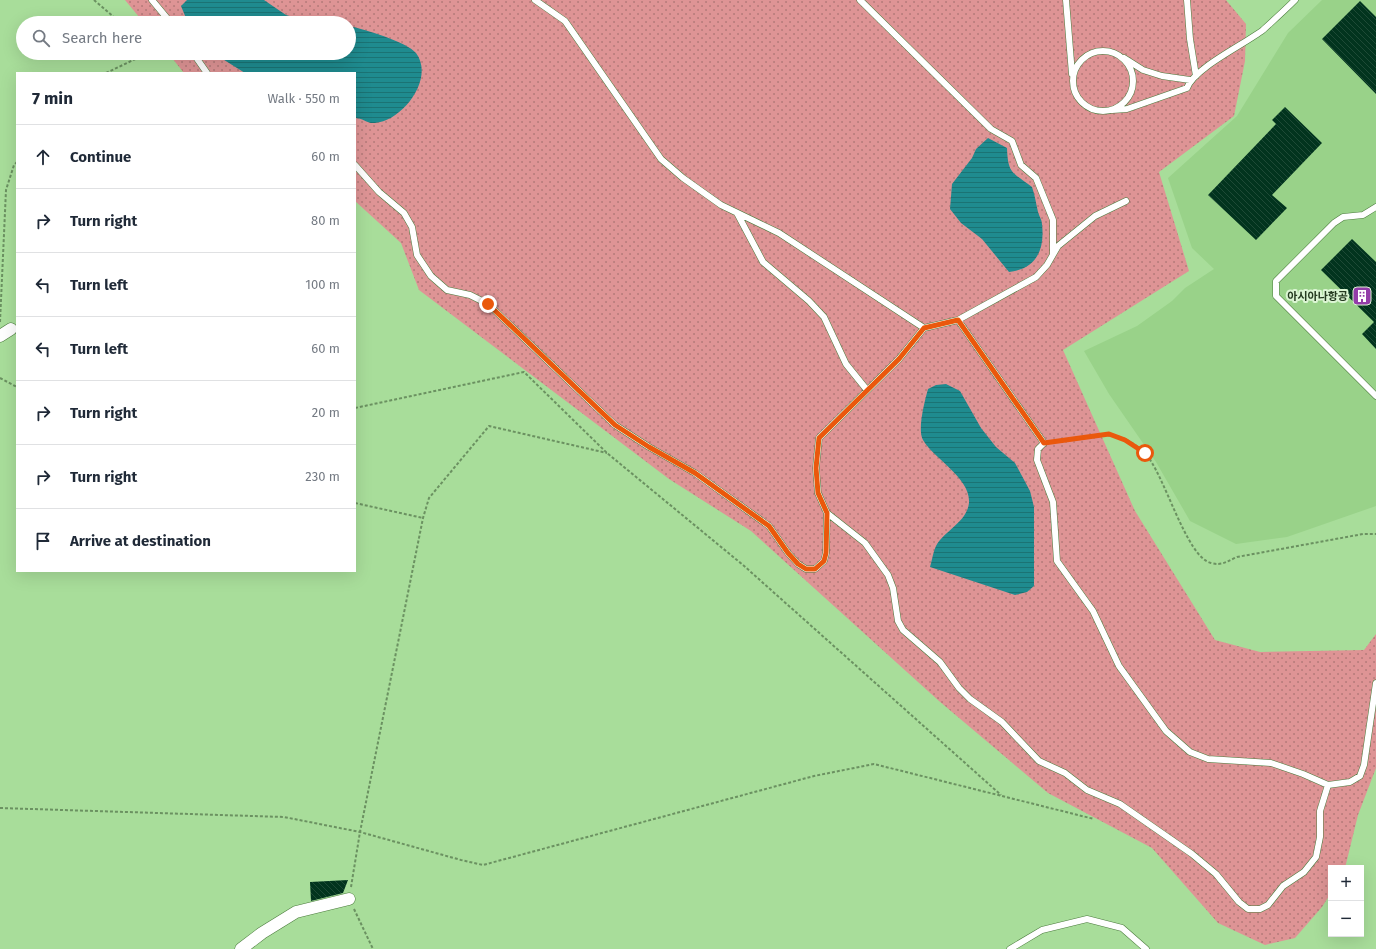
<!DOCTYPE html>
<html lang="en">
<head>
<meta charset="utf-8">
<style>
  body { margin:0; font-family:"Fira Sans","Noto Sans KR",sans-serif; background:#f6f6f7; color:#1f2937 }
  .controls { position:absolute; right:12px; bottom:12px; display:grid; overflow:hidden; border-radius:0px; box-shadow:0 4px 16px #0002 }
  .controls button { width:36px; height:36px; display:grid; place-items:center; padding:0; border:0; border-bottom:1px solid #e0e1e3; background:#fff; color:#1f2937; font:20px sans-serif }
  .stop { position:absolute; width:12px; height:12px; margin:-9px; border:3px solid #ea580c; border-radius:50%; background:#fff }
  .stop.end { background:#ea580c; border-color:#fff; box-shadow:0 1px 4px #0008 }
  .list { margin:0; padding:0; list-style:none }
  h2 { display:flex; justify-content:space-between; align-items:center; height:52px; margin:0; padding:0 16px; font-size:17px }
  h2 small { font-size:13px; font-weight:400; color:#747a83 }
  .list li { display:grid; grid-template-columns:26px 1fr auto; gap:12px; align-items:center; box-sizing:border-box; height:64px; padding:0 16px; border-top:1px solid #e0e1e3 }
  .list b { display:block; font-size:15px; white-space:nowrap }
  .list em { font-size:13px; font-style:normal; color:#747a83 }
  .icon { flex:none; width:22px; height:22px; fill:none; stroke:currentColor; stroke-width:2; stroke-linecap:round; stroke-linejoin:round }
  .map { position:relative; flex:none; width:1376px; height:949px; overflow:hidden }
  .search { position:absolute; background:#fff; box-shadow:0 4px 16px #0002; left:16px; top:16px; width:340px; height:44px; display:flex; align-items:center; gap:10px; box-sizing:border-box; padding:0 14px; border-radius:22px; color:#747a83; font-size:15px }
  .panel { position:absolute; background:#fff; box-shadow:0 4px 16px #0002; left:16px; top:72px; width:340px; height:500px; border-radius:0px }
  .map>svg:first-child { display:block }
  .built { fill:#99d289 }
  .grass { fill:url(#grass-dots) }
  .water { fill:url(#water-rules) }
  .building { fill:url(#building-back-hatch) }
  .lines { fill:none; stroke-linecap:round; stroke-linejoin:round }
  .lane-casing { stroke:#4c7c3e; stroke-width:7 }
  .street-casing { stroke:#4c7c3e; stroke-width:13 }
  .path { stroke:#6b9161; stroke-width:2; stroke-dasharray:3 2; stroke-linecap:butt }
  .lane { stroke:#fff; stroke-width:6 }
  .street { stroke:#fff; stroke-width:12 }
  .route { stroke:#ea580c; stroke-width:5 }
  .labels { text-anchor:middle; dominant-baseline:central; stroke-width:4; stroke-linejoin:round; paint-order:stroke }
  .poi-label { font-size:11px; font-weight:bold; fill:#253a20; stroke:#dbf5d3; text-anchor:end }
</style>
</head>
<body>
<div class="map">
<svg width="1376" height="949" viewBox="0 0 1376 949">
  <defs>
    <pattern id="grass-dots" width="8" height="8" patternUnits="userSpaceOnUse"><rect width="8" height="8" fill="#de9495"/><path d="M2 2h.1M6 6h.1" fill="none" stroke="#b47a79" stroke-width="1.8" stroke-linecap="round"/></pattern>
    <pattern id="water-rules" width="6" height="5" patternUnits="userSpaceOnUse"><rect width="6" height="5" fill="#1f8b8f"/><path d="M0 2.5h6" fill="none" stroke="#1b7374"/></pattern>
    <pattern id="building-back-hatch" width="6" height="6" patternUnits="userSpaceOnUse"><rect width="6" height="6" fill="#02341e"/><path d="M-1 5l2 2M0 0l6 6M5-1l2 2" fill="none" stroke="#1e4a36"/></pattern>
  </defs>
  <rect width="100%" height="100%" fill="#a8dd9a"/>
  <path class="built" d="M1322,0H1376V506L1287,537L1236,544L1190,521L1156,462L1109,394L1084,351L1137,326L1172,301L1185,288L1214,269L1192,248L1168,178L1237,116L1288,33Z"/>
  <path class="grass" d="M125,0H1226L1246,24L1245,61L1234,116L1159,172L1189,271L1063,350L1135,511L1215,640L1260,652L1364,650L1376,634V768L1358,815L1345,868H1331V893L1322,907L1295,938L1265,945L1218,923L1152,848L1048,793L939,701L751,531L669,479L419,290L401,243L355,201V73H184L168,53H349V23H144Z"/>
  <path class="water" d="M187,0H264L286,15L314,23H188L181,6Z
    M349,26C364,29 407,42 416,53C435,78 403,121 375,123C367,124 363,118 355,118V73H245L213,53H349Z
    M988,138L1007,148C1008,175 1013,172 1032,187C1035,195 1036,204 1038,212C1039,216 1042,220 1042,224C1045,250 1036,269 1009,272L982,239L961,223L950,209L952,184L972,158L976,149Z
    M946,384L960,391L981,428L996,447L1015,463L1030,491L1034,507V586L1027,592L1015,595L930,567C932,561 933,552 936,546C944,531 967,522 969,503C971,478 934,459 923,440C917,430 925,400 928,389L936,385Z"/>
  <path class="building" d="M1360,1L1376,17V94L1322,39Z
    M1285,107L1322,143L1272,195L1287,208L1256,240L1208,195L1276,124L1272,120Z
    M1352,239L1376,262V349L1362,334L1374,322L1321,270Z
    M348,880L343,893L311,901L310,882Z"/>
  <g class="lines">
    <defs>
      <path id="lane" d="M152,0L171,23
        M535,0L565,21L661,159L683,178L721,205L779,233L924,328L958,320L1036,277L1047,265L1058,246L1095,216L1126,201
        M860,0L991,129L1012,141L1021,165L1036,178L1053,220V254
        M1066,0L1072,74
        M1187,0L1190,39L1196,76
        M1073 81a30 30 0 1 1 60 0a30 30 0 1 1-60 0Z
        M193,53L207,73
        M1124,58L1143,70L1162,76L1190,80
        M1112,110L1127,109L1187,88C1194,68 1245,44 1263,30C1274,20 1285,10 1295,0
        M355,165L379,192L404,213L412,227L417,255L431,276L447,290L470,295L488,304L615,425L649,447L695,473L769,526L788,553L798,564L806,569H815L824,561L826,553L827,513
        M1376,207L1363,215L1343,217L1334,223L1276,281V296L1376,396
        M737,213L763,262L809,301L824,317L846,364L867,390
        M958,320L1044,443L1038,449L1037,460L1053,502L1057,561L1093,611L1119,666L1166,731L1190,752L1208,759L1271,763L1303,774L1328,785L1350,782L1360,776L1364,765L1376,683
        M924,328L899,359L819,438L816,468L818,493L827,513L865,543L888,575L893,588L898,621L903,630L940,662L959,688L970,699L1002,722L1039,761L1065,773L1087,790L1120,804L1192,854L1216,874L1239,902L1248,909H1260L1268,905L1283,886L1304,872L1316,857L1320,837V811L1328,785
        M1010,949L1042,930L1087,919L1122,928L1146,949"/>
      <path id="street" d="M0,336L11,329
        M241,949L262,933L296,912L349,899"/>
    </defs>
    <use href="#lane" class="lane-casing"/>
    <use href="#street" class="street-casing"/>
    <path class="path" d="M94,0L121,23
      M106,73L148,53
      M0,322L6,190L14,165L17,162
      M0,378L17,387
      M355,408L524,372L607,453L743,565L1001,795
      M1053,442C1075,439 1104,430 1125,439C1131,442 1140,448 1145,453C1165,475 1186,557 1211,563C1222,566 1228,561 1237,557L1363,534H1376
      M355,503L423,518
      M0,808L284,817L360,832L461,860L483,865L814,776L874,764L1094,819
      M351,887L360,832L423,518L429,498L489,426L607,453
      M354,909L373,949"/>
    <use href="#lane" class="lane"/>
    <use href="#street" class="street"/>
  </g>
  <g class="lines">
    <path class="route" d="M488,304L615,425L649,447L695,473L769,526L788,553L798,564L806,569H815L824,561L826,553L827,513L818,493L816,468L819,438L899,359L924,328L958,320L1044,443L1109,434L1125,440L1145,453"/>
  </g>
  <defs>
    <symbol id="building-square" viewBox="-11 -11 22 22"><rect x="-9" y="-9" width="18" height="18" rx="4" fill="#933ca9" stroke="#dbf5d3"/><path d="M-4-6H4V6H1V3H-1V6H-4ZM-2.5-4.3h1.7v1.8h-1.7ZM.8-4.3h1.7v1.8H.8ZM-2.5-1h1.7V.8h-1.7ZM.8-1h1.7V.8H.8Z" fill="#fff"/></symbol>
  </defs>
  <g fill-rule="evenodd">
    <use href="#building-square" x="1351" y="285" width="22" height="22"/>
  </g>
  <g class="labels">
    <g class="poi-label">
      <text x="1348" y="296">아시아나항공</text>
    </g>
  </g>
</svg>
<div class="controls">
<button>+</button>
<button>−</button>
</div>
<div class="stop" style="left:1145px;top:453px"></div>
<div class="stop end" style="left:488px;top:304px"></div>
<div class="search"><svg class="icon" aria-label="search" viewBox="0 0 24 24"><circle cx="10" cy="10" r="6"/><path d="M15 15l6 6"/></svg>Search here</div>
<section class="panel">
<h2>7 min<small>Walk · 550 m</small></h2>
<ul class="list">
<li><svg class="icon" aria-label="ahead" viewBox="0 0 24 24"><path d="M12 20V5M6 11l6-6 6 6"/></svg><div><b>Continue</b></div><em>60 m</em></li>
<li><svg class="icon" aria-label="right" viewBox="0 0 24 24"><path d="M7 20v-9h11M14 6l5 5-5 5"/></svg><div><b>Turn right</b></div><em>80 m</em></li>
<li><svg class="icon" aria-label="left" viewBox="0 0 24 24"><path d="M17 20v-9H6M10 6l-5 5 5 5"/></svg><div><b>Turn left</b></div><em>100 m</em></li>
<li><svg class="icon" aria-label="left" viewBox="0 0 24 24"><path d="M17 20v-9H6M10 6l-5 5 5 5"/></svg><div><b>Turn left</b></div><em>60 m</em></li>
<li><svg class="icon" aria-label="right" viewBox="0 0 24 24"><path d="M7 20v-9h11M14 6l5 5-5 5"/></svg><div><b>Turn right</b></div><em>20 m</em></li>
<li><svg class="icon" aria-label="right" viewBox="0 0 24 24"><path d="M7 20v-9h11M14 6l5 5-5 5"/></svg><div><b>Turn right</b></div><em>230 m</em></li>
<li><svg class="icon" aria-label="arrive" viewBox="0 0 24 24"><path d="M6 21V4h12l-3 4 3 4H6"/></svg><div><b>Arrive at destination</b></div></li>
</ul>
</section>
</div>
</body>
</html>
